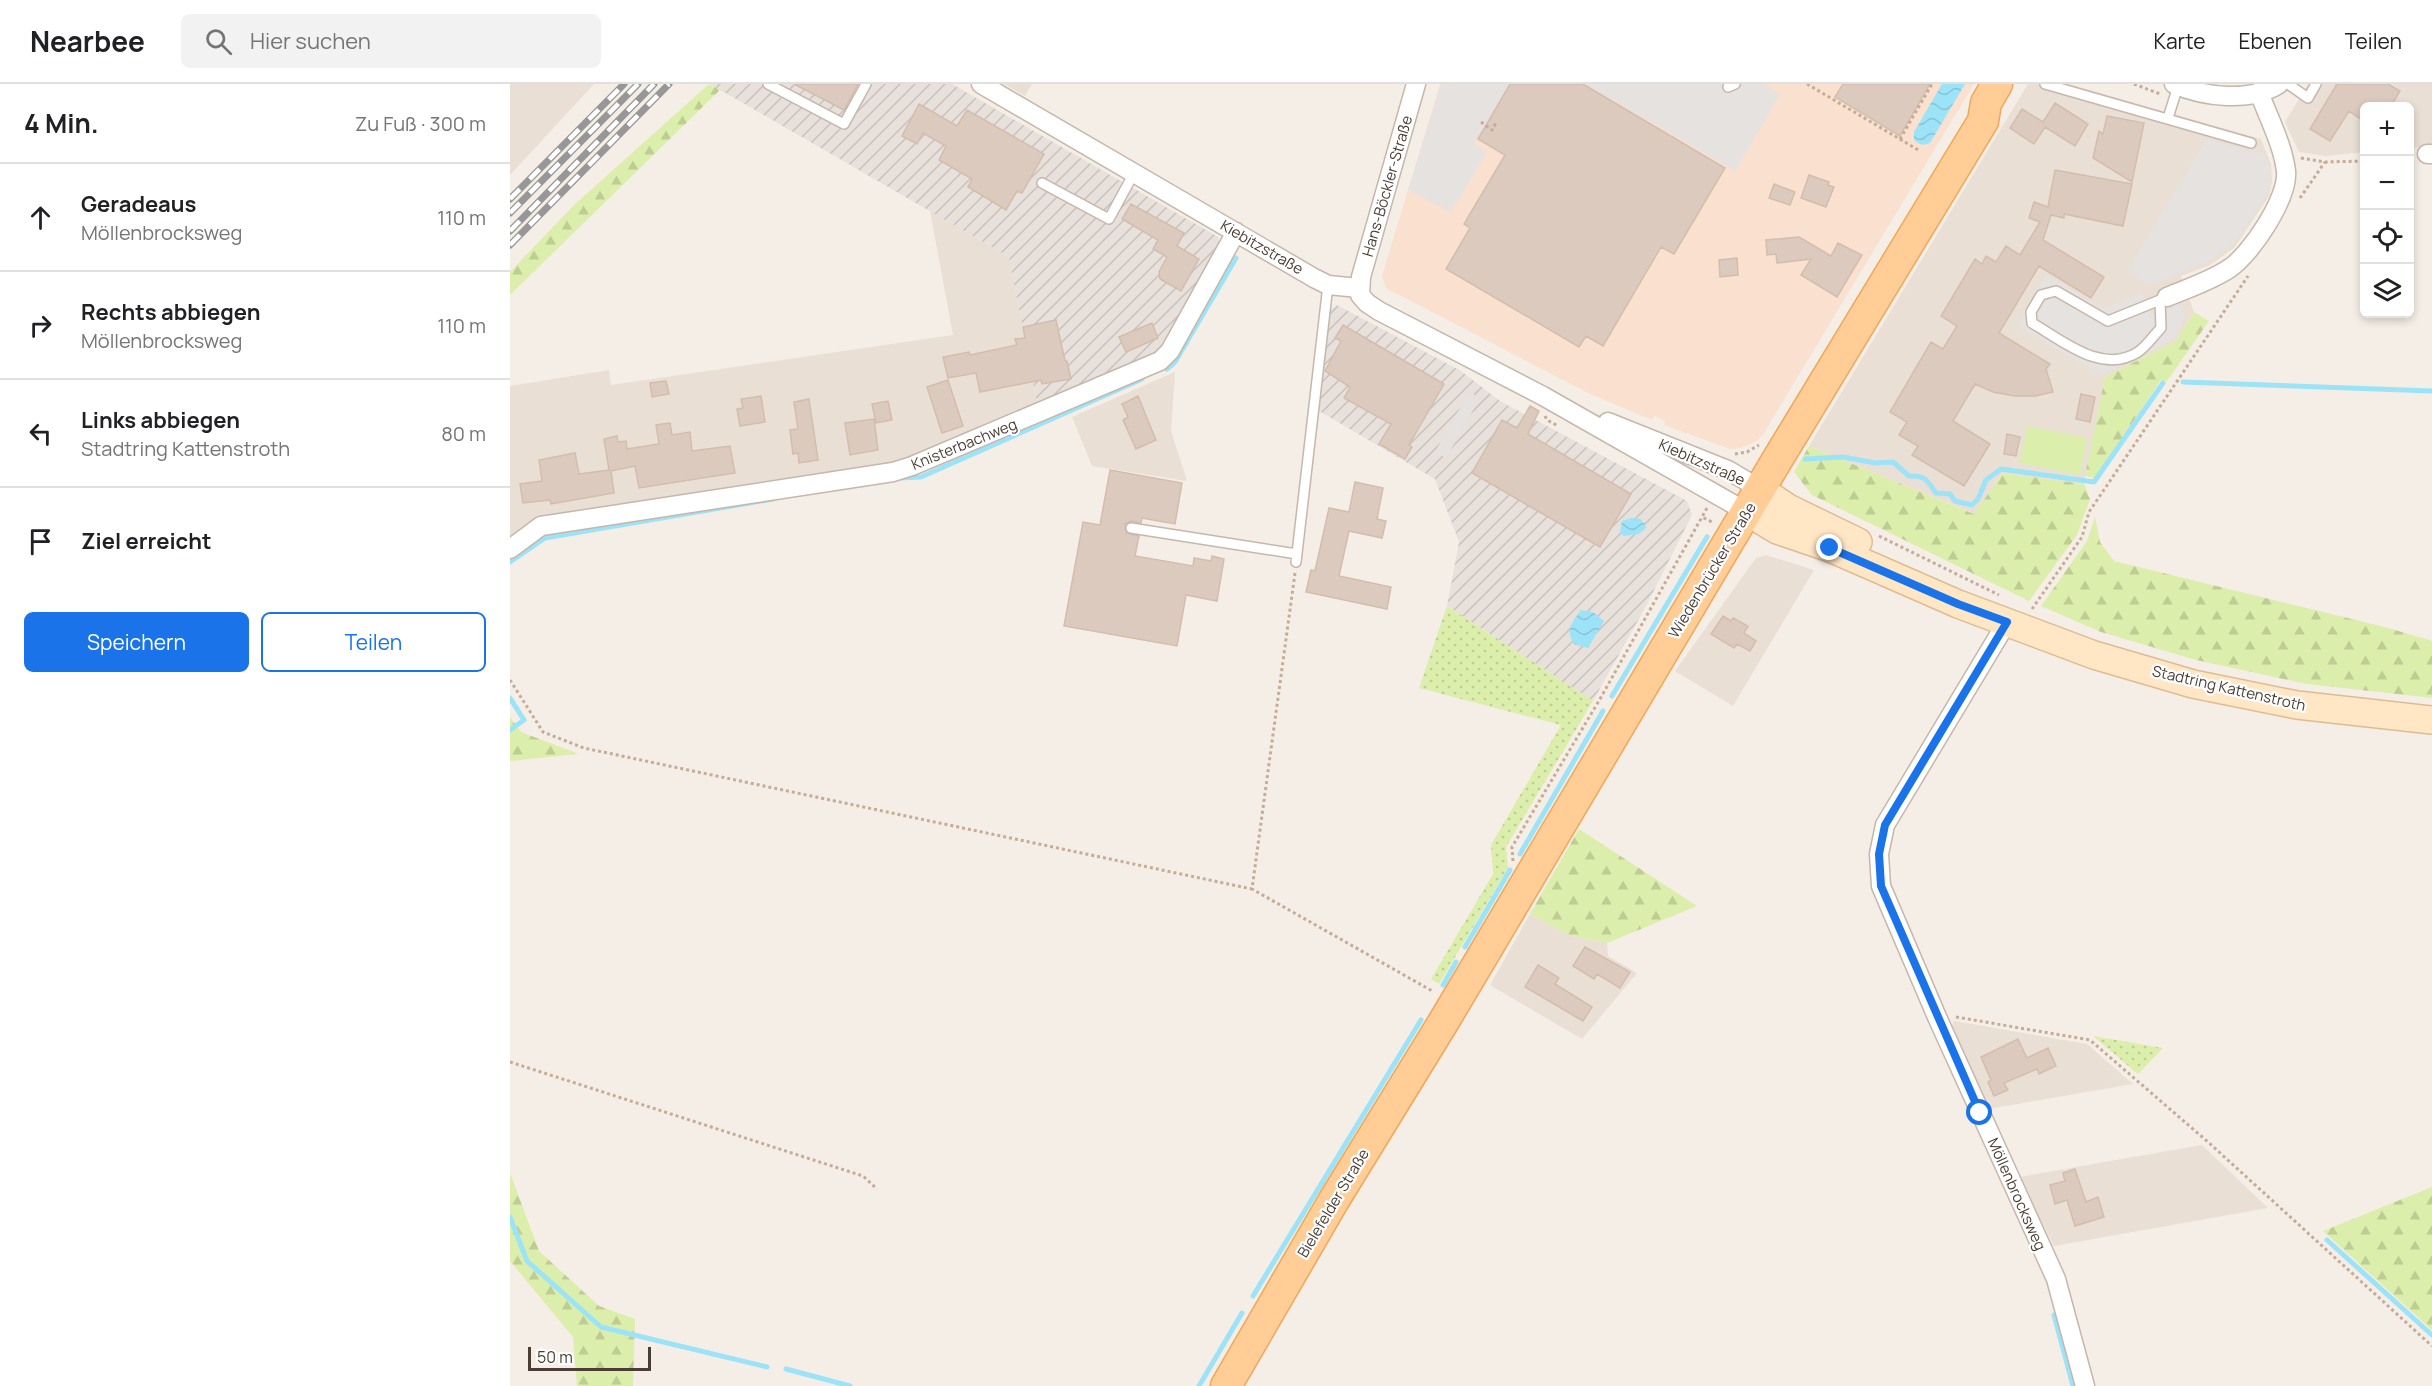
<!DOCTYPE html>
<html lang="de">
<head>
<meta charset="utf-8">
<style>
  body { margin:0; font-family:Manrope,sans-serif; background:#f2f2f2; color:#202124 }
  .controls { position:absolute; right:18px; top:18px; display:grid; overflow:hidden; border-radius:9px; box-shadow:0 3px 9px #0003 }
  .controls button { width:54px; height:54px; display:grid; place-items:center; padding:0; border:0; border-bottom:2px solid #e0e0e0; background:#fff; color:#202124; font:30px sans-serif }
  .scale { position:absolute; left:18px; bottom:15px; width:123px; box-sizing:border-box; padding-left:6px; border:3px solid #493d35; border-top:0; font-size:16px; line-height:21px; white-space:nowrap; color:#493d35; -webkit-text-stroke:4px #fff; paint-order:stroke }
  .stop { position:absolute; width:18px; height:18px; margin:-14px; border:4px solid #1a73e8; border-radius:50%; background:#fff }
  .stop.end { background:#1a73e8; border-color:#fff; box-shadow:0 2px 6px #0008 }
  .list { margin:0; padding:0; list-style:none }
  h2 { display:flex; justify-content:space-between; align-items:center; height:78px; margin:0; padding:0 24px; font-size:26px }
  h2 small { font-size:20px; font-weight:400; color:#757577 }
  .list li { display:grid; grid-template-columns:39px 1fr auto; gap:18px; align-items:center; box-sizing:border-box; height:108px; padding:0 24px; border-top:2px solid #e0e0e0 }
  .list b { display:block; font-size:22px; white-space:nowrap }
  .list p { margin:0; font-size:20px; white-space:nowrap; color:#757577 }
  .list em { font-size:20px; font-style:normal; color:#757577 }
  .actions { display:flex; gap:12px; padding:18px 24px }
  .actions a { flex:1; padding:14px 0; border:2px solid #1a73e8; border-radius:9px; text-align:center; font-size:21px; color:#1a73e8 }
  .actions .main { background:#1a73e8; color:#fff }
  .icon { flex:none; width:33px; height:33px; fill:none; stroke:currentColor; stroke-width:2; stroke-linecap:round; stroke-linejoin:round }
  .map { position:relative; flex:none; width:1922px; height:1302px; overflow:hidden }
  header { display:flex; align-items:center; gap:36px; box-sizing:border-box; height:84px; padding:0 30px; background:#fff; border-bottom:2px solid #e0e0e0 }
  header strong { font-size:28px }
  nav { display:flex; gap:33px; margin-inline-start:auto; font-size:21px }
  .search { width:420px; height:54px; background:#f2f2f2; display:flex; align-items:center; gap:15px; box-sizing:border-box; padding:0 21px; border-radius:9px; color:#757577; font-size:22px }
  main { display:flex }
  aside { flex:1; background:#fff }
  .map>svg:first-child { display:block }
  .residential { fill:#e9dfd4 }
  .commercial { fill:#f9e0cf }
  .industrial { fill:url(#industrial-furrows) }
  .grass { fill:url(#grass-dots) }
  .forest { fill:url(#forest-firs) }
  .pitch { fill:#dceeab }
  .parking { fill:#e5e2df }
  .water { fill:url(#water-waves) }
  .lines { fill:none; stroke-linecap:round; stroke-linejoin:round }
  .stream { stroke:#9ce3f8; stroke-width:5 }
  .building { fill:#dbcabd; stroke:#d3bdad; stroke-width:1.5 }
  .service-casing { stroke:#c5b7ab; stroke-width:12 }
  .minor-casing { stroke:#c5b7ab; stroke-width:21 }
  .secondary-casing { stroke:#ddbc93; stroke-width:30 }
  .primary-casing { stroke:#f1a759; stroke-width:33 }
  .path { stroke:#c5ac97; stroke-width:3; stroke-dasharray:3 3; stroke-linecap:butt }
  .service { stroke:#fff; stroke-width:9 }
  .minor { stroke:#fff; stroke-width:18 }
  .secondary { stroke:#ffe7c6; stroke-width:27 }
  .primary { stroke:#ffcd95; stroke-width:30 }
  .rail-casing { stroke:#979797; stroke-width:7 }
  .rail { stroke:#fff; stroke-width:4.5; stroke-dasharray:14; stroke-linecap:butt }
  .route { stroke:#1a73e8; stroke-width:8 }
  .labels { text-anchor:middle; dominant-baseline:central; stroke-width:4.5; stroke-linejoin:round; paint-order:stroke }
  .street-label { font-size:15px; fill:#493d35; stroke:#fff }
</style>
</head>
<body>
<header>
<strong>Nearbee</strong>
<div class="search"><svg class="icon" aria-label="search" viewBox="0 0 24 24"><circle cx="10" cy="10" r="6"/><path d="M15 15l6 6"/></svg>Hier suchen</div>
<nav><a>Karte</a><a>Ebenen</a><a>Teilen</a></nav>
</header>
<main>
<aside>
<h2>4 Min.<small>Zu Fuß · 300 m</small></h2>
<ul class="list">
<li><svg class="icon" aria-label="ahead" viewBox="0 0 24 24"><path d="M12 20V5M6 11l6-6 6 6"/></svg><div><b>Geradeaus</b><p>Möllenbrocksweg</p></div><em>110 m</em></li>
<li><svg class="icon" aria-label="right" viewBox="0 0 24 24"><path d="M7 20v-9h11M14 6l5 5-5 5"/></svg><div><b>Rechts abbiegen</b><p>Möllenbrocksweg</p></div><em>110 m</em></li>
<li><svg class="icon" aria-label="left" viewBox="0 0 24 24"><path d="M17 20v-9H6M10 6l-5 5 5 5"/></svg><div><b>Links abbiegen</b><p>Stadtring Kattenstroth</p></div><em>80 m</em></li>
<li><svg class="icon" aria-label="arrive" viewBox="0 0 24 24"><path d="M6 21V4h12l-3 4 3 4H6"/></svg><div><b>Ziel erreicht</b></div></li>
</ul>
<div class="actions"><a class="main">Speichern</a><a>Teilen</a></div>
</aside>
<div class="map">
<svg width="1922" height="1302" viewBox="0 0 1922 1302">
  <defs>
    <pattern id="industrial-furrows" width="10" height="10" patternUnits="userSpaceOnUse" patternTransform="scale(1.5)"><rect width="10" height="10" fill="#e7e0db"/><path d="M-1 1l2-2M0 10L10 0M9 11l2-2" fill="none" stroke="#c8c1bd"/></pattern>
    <pattern id="grass-dots" width="8" height="8" patternUnits="userSpaceOnUse" patternTransform="scale(1.5)"><rect width="8" height="8" fill="#dceeab"/><path d="M2 2h.1M6 6h.1" fill="none" stroke="#becd94" stroke-width="1.8" stroke-linecap="round"/></pattern>
    <pattern id="forest-firs" width="22" height="20" patternUnits="userSpaceOnUse" patternTransform="scale(1.5)"><rect width="22" height="20" fill="#dceeab"/><path d="M5 1l3.5 6h-7zM16 11l3.5 6h-7z" fill="#becd94"/></pattern>
    <pattern id="water-waves" width="16" height="10" patternUnits="userSpaceOnUse" patternTransform="scale(1.5)"><rect width="16" height="10" fill="#9ce3f8"/><path d="M0 5q4-4 8 0t8 0" fill="none" stroke="#88c4d5"/></pattern>
  </defs>
  <rect width="100%" height="100%" fill="#f5eee6"/>
  <path class="residential" d="M0,0H84L0,91Z
    M494,0H522L515,12Z
    M1518,0H1559L1751,55L1761,80L1762,97L1759,112L1724,164L1700,181L1671,192L1684,228L1666,257L1595,293L1574,400L1493,389L1465,430L1299,362Z
    M1798,0H1922V62L1900,64V22H1854V68L1816,72L1789,68L1775,38Z
    M420,127L499,173L528,324L381,382L0,457V302L99,286L101,301L443,251Z
    M665,288L661,347L677,397L582,382L562,333Z
    M1256,471L1304,486L1223,622L1165,587L1246,474Z
    M1020,830L1061,852L1097,859L1098,872L1127,889L1072,955L980,901Z
    M1444,937L1577,960L1623,1000L1478,1025L1441,943Z
    M1692,1061L1758,1124L1544,1162L1509,1093Z"/>
  <path class="commercial" d="M930,0H1464L1252,352L1244,359L1230,364L1220,365L1154,341L1155,337L1144,332L1142,336L1078,309L876,204L872,192Z"/>
  <path class="industrial" d="M200,0H442L708,153L711,165L647,272L528,324L499,173Z
    M827,221L951,287L990,317L1177,417L1182,431L1135,524L1083,617L937,522L949,458L925,395L809,327L820,226Z"/>
  <path class="grass" d="M937,522L1083,617L996,763L998,784L929,900L921,895L983,790L981,761L1051,641L909,604Z
    M1583,952L1653,964L1628,990Z"/>
  <path class="forest" d="M199,0L210,6L0,211V188L64,121Z
    M1684,228L1699,237L1657,297L1651,296L1585,394L1575,392L1595,293L1666,257Z
    M1299,362L1464,430L1493,389L1574,400L1580,415L1567,451L1519,517L1302,411L1284,388Z
    M1585,433L1590,458L1604,477L1875,543L1922,557V614L1797,600L1686,576L1591,548L1531,522L1577,457Z
    M0,633L11,648L69,670L0,677Z
    M1069,745L1187,822L1097,859L1061,852L1020,830Z
    M0,1089L29,1167L89,1222L125,1235L123,1302H67L63,1253L0,1177Z
    M1922,1103V1246L1813,1147Z"/>
  <path class="pitch" d="M1517,342L1577,354L1570,391L1510,379Z"/>
  <path class="parking" d="M931,0H999L964,60L977,68L941,128L898,106Z
    M1076,0H1254L1270,10L1225,87Z
    M1697,55L1755,71L1759,80L1760,97L1758,110L1722,162L1699,177L1639,201L1617,187Z
    M1536,190L1594,225L1632,208L1642,230L1668,218L1675,234L1664,255L1592,291L1507,243Z
    M959,308L970,314L936,374L925,368Z"/>
  <path class="water" d="M1432,0H1455L1420,59C1413,62 1410,61 1404,56V48Z
    M1121,434L1130,435L1135,440L1136,444L1129,450L1113,452L1110,447L1112,437Z
    M1071,526L1083,528L1094,537L1078,564L1064,560C1055,546 1062,538 1071,526Z"/>
  <g class="lines">
    <path class="stream" d="M657,285L665,278L726,174
      M1673,298L1922,307
      M1295,375L1333,373L1365,379L1383,378L1399,392C1416,391 1417,397 1426,409L1440,410L1445,417L1462,421L1468,415L1476,396L1491,385L1584,398L1653,299
      M390,394L411,393L632,295
      M0,478L35,454L263,415
      M1102,612L1197,453
      M0,614L14,636L0,646
      M1010,770L1093,627
      M955,863L1000,786
      M933,901L946,878
      M0,1133L17,1177L91,1243L257,1283
      M1817,1156L1922,1251
      M743,1212L911,936
      M1544,1231L1563,1302
      M276,1285L340,1302
      M689,1302L732,1229"/>
  </g>
  <path class="building" d="M284,0H348L334,26Z
    M1000,0H1073L1215,84L1164,170L1151,163L1093,262L1076,252L1069,263L936,185L960,144L954,140L995,71L968,55Z
    M1333,0H1420L1390,52L1325,13Z
    M1827,0H1878L1890,7L1881,22H1854L1852,36L1839,27L1820,57L1800,45Z
    M1545,19L1578,40L1565,62L1535,43L1524,60L1500,44L1512,25L1533,38Z
    M409,20L447,42L457,26L534,70L512,109L507,107L496,126L458,103L462,95L429,76L436,62L413,49L407,60L392,52Z
    M1597,32L1634,39L1622,98L1583,74L1589,47L1593,50Z
    M1545,86L1622,100L1613,142L1554,130V134L1541,131L1533,156L1594,193L1581,214L1529,182L1489,249L1540,280L1536,285L1543,308L1525,312H1505L1483,308L1465,300L1443,337L1480,360L1454,402L1402,371L1408,362L1389,351L1397,338L1380,328L1421,258L1433,265L1447,242L1431,232L1465,175L1472,180L1476,172L1486,178L1496,162L1510,171L1530,138L1519,134L1524,118L1538,123Z
    M1299,91L1319,98L1318,101L1324,103L1316,123L1291,114Z
    M1264,100L1285,108L1280,121L1259,114Z
    M621,120L674,149L667,162L689,175L671,207L650,195L649,188L657,173L643,165L648,156L612,135Z
    M1289,153L1321,172L1328,159L1352,171L1327,213L1291,191L1301,175L1267,179L1266,170L1257,171L1256,156Z
    M1227,174L1228,191L1210,193L1209,176Z
    M546,236L555,277H557L561,295L532,300L531,296L470,308L466,289L438,294L433,273L459,268L460,271L507,261L505,255L515,254L513,243Z
    M642,239L648,254L616,268L609,253Z
    M833,241L934,300L899,361L902,363L895,375L869,360L881,340L834,314L840,303L815,287L831,257L825,254Z
    M438,296L453,342L432,349L417,303Z
    M156,297L159,310L142,313L140,299Z
    M1571,310L1585,313L1580,338L1566,335Z
    M251,312L255,338L230,342L227,325L233,324L231,315Z
    M628,312L646,356L626,365L613,336L618,333L612,320Z
    M299,315L308,376L289,379L288,369L283,370L280,346L288,345L284,318Z
    M378,317L382,336L366,339L362,320Z
    M1020,322L1029,327L1018,350L1121,410L1090,463L962,389L992,336L1007,344Z
    M364,335L368,366L340,371L335,339Z
    M160,339L162,351L180,348L182,367L220,362L225,389L129,404L125,382L101,387L104,409L41,420L40,416L13,419L10,400L32,397L29,376L65,369L69,390L99,386L94,355L107,352L108,358L116,357L117,365L149,360L146,341Z
    M1497,350L1510,353L1506,372L1494,370Z
    M600,386L672,399L665,440L632,434L631,439L621,437L615,440L616,449L629,452L625,472L683,482L684,474L701,477L702,472L714,475L707,517L676,511L667,562L554,542L573,438L590,441Z
    M845,398L873,404L867,435L876,437L872,454L839,447L829,492L881,503L877,525L796,508L801,486L805,487L819,424L839,428Z
    M1213,532L1221,537L1223,534L1238,542L1234,549L1246,557L1240,567L1227,560L1224,564L1201,550Z
    M1075,863L1120,888L1110,904L1087,890L1084,895L1063,882Z
    M1028,881L1049,894L1045,900L1082,923L1073,937L1015,903Z
    M1508,955L1517,974L1538,964L1546,982L1529,990L1527,985L1494,999L1498,1006L1484,1012L1478,998L1481,996L1471,973Z
    M1565,1085L1576,1118L1588,1113L1594,1133L1565,1142L1557,1116L1545,1120L1540,1101L1555,1097L1553,1089Z"/>
  <g class="lines">
    <defs>
      <path id="service" d="M258,0L334,40L356,0
        M1535,0L1741,59
        M1778,0L1798,14L1806,0
        M1218,3L1225,0
        M1658,34L1668,2
        M532,99L599,135L624,89
        M1650,216L1651,244C1644,251 1637,262 1628,268C1592,291 1553,257 1522,239L1521,228L1531,211L1546,207L1598,237L1650,216L1657,213
        M621,444L787,470
        M786,478L818,201"/>
      <path id="minor" d="M471,0L804,194L818,201L849,204
        M906,0L851,193L850,211L857,219L869,227L1033,312L1237,428
        M1664,0C1694,13 1740,19 1769,0
        M1917,70H1922
        M1657,213C1678,204 1701,197 1720,184C1741,170 1779,113 1776,87C1773,61 1758,33 1749,8
        M1098,338L1218,386L1250,405
        M0,465L31,442L383,388L402,382L650,277L660,267L726,148
        M1497,538L1375,741L1369,770L1371,802L1427,933L1546,1195L1575,1302"/>
      <path id="secondary" d="M1250,405L1278,424L1348,458
        M1237,428L1267,446L1320,464L1448,520L1584,571L1683,600L1787,621L1922,636"/>
      <path id="primary" d="M716,1302L824,1116L934,937L1267,376L1473,37L1476,19L1487,0"/>
    </defs>
    <use href="#service" class="service-casing"/>
    <use href="#minor" class="minor-casing"/>
    <use href="#secondary" class="secondary-casing"/>
    <use href="#primary" class="primary-casing"/>
    <path class="path" d="M1297,0L1410,67
      M1624,0L1650,10
      M971,38L982,46L987,37
      M1390,55L1422,0
      M1791,74L1815,78L1854,77
      M1790,114L1815,78
      M1035,332L1037,336L1048,342
      M1225,370L1237,368L1249,361
      M1197,424L1192,433L1204,439
      M1369,452L1489,511
      M785,489L742,805L924,908
      M1522,525L1572,453L1579,428L1738,192
      M0,596L33,648L74,664L742,805
      M1003,777L1002,763L1090,615L1192,433
      M1446,933L1580,956L1698,1058L1922,1262
      M0,978L353,1092L367,1105"/>
    <use href="#service" class="service"/>
    <use href="#minor" class="minor"/>
    <use href="#secondary" class="secondary"/>
    <use href="#primary" class="primary"/>
    <defs>
      <path id="rail" d="M0,115L114,0
        M0,129L128,0
        M0,147L144,0
        M0,161L159,0"/>
    </defs>
    <use href="#rail" class="rail-casing"/>
    <use href="#rail" class="rail"/>
  </g>
  <g class="lines">
    <path class="route" d="M1320,464L1448,520L1497,538L1375,741L1369,770L1371,802L1470,1029"/>
  </g>
  <g class="labels">
    <g class="street-label">
      <text transform="translate(877 102) rotate(-74)">Hans-Böckler-Straße</text>
      <text transform="translate(752 163) rotate(30)">Kiebitzstraße</text>
      <text transform="translate(454 360) rotate(-22)">Knisterbachweg</text>
      <text transform="translate(1192 378) rotate(24)">Kiebitzstraße</text>
      <text transform="translate(1202 486) rotate(-59)">Wiedenbrücker Straße</text>
      <text transform="translate(1719 604) rotate(13)">Stadtring Kattenstroth</text>
      <text transform="translate(1507 1110) rotate(66)">Möllenbrocksweg</text>
      <text transform="translate(823 1119) rotate(-59)">Bielefelder Straße</text>
    </g>
  </g>
</svg>
<div class="controls">
<button>+</button>
<button>−</button>
<button><svg class="icon" aria-label="locate" viewBox="0 0 24 24"><circle cx="12" cy="12" r="6"/><path d="M12 2v4M12 18v4M2 12h4M18 12h4"/></svg></button>
<button><svg class="icon" aria-label="layers" viewBox="0 0 24 24"><path d="M12 4l9 5-9 5-9-5zM3 14l9 5 9-5"/></svg></button>
</div>
<div class="scale">50 m</div>
<div class="stop" style="left:1470px;top:1029px"></div>
<div class="stop end" style="left:1320px;top:464px"></div>
</div>
</main>
</body>
</html>
